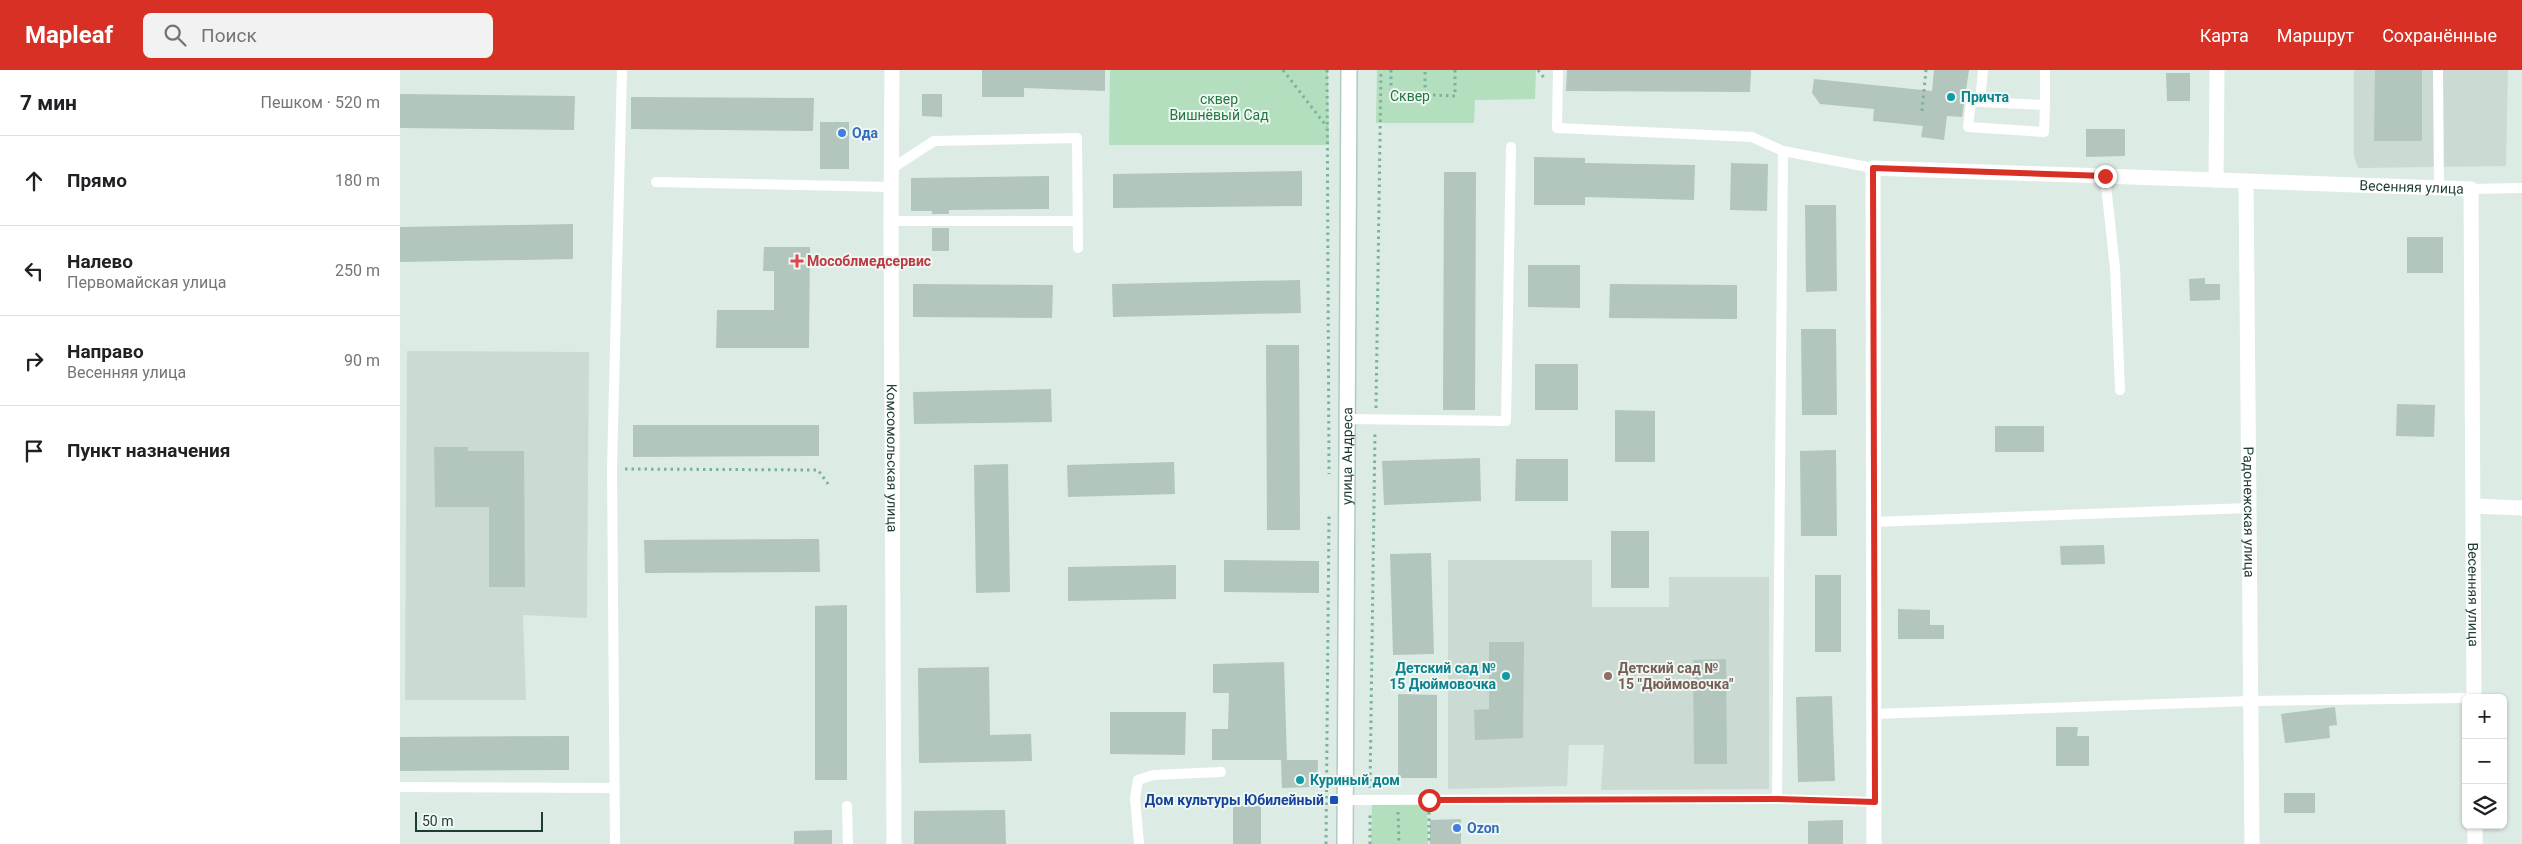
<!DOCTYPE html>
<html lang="ru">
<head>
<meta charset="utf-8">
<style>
  body { margin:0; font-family:Roboto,sans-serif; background:#f2f2f2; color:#202124 }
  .controls { position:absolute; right:15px; bottom:15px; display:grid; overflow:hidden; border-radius:8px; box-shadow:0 1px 4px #0004 }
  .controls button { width:45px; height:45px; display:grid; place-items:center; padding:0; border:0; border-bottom:1px solid #e0e0e0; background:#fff; color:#202124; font:25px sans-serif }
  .scale { position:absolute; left:15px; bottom:12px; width:128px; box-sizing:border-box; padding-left:5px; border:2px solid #1d3c33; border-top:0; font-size:14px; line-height:18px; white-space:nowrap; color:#1d3c33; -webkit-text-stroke:4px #eef7f2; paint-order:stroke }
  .stop { position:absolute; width:15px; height:15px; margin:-11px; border:4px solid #d93025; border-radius:50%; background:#fff }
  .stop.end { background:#d93025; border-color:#fff; box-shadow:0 1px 5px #0008 }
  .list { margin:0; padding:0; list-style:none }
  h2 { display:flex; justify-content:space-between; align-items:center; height:65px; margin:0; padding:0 20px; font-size:21px }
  h2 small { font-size:16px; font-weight:400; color:#757577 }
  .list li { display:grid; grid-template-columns:32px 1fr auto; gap:15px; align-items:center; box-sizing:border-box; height:90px; padding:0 20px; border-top:1px solid #e0e0e0 }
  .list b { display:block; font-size:19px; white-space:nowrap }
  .list p { margin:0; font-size:16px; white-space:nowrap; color:#757577 }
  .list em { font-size:16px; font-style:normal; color:#757577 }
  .icon { flex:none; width:28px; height:28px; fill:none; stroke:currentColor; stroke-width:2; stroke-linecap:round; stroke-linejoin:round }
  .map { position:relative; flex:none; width:2122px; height:774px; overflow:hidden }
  header { display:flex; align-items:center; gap:30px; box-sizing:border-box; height:70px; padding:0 25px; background:#d93025; color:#fff }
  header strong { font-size:24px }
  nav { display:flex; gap:28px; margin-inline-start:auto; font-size:18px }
  .search { width:350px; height:45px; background:#f2f2f2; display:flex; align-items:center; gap:12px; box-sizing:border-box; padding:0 18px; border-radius:8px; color:#757577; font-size:19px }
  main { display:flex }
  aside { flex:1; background:#fff }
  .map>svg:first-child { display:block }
  .built { fill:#cbdbd3 }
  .green { fill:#b3dfbe }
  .building { fill:#b2c6bd }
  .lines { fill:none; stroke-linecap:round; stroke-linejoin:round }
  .secondary-casing { stroke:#afccc1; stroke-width:18 }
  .path { stroke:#79b3a0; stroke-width:3; stroke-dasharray:2.5 4; stroke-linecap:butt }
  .lane { stroke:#fff; stroke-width:10 }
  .street { stroke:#fff; stroke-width:15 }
  .secondary { stroke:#fff; stroke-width:15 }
  .route { stroke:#d93025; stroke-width:6 }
  .culture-dot { fill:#0f9aa8; stroke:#eef7f2; stroke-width:2 }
  .shop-dot { fill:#3f7fe0; stroke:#eef7f2; stroke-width:2 }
  .health-dot { fill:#e0444e; stroke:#eef7f2; stroke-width:2 }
  .education-dot { fill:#8d6e63; stroke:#eef7f2; stroke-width:2 }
  .transit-dot { fill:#1a4fb4; stroke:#eef7f2; stroke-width:2 }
  .labels { text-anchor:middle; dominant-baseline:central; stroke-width:4; stroke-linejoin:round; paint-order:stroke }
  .park-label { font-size:14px; fill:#237742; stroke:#eef7f2 }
  .culture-label { font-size:14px; font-weight:bold; fill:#0d838f; stroke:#eef7f2; text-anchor:start }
  .shop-label { font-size:14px; font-weight:bold; fill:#366cbe; stroke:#eef7f2; text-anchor:start }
  .street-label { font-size:14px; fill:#1d3c33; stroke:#eef7f2 }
  .health-label { font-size:14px; font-weight:bold; fill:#be3a42; stroke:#eef7f2; text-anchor:start }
  .education-label { font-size:14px; font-weight:bold; fill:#785e54; stroke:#eef7f2; text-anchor:start }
  .transit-label { font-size:14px; font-weight:bold; fill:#164399; stroke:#eef7f2; text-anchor:end }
</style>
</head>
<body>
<header>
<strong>Mapleaf</strong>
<div class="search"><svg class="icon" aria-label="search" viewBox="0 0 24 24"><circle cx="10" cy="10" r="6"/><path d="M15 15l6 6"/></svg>Поиск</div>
<nav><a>Карта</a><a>Маршрут</a><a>Сохранённые</a></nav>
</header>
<main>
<aside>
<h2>7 мин<small>Пешком · 520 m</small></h2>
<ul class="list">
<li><svg class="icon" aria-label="ahead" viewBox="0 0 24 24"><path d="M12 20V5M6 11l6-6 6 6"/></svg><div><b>Прямо</b></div><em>180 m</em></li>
<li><svg class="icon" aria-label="left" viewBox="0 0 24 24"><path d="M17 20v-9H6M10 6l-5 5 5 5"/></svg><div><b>Налево</b><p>Первомайская улица</p></div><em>250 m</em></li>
<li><svg class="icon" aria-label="right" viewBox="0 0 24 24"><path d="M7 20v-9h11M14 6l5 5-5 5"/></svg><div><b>Направо</b><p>Весенняя улица</p></div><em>90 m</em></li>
<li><svg class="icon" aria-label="arrive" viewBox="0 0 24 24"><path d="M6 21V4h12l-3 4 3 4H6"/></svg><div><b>Пункт назначения</b></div></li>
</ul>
</aside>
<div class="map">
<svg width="2122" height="774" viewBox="0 0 2122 774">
  <rect width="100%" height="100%" fill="#ddebe5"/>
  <path class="built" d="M1954,0H2108L2106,96L1958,98L1954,86Z
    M7,281L189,282L187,548L123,545L126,630H5Z
    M1048,490H1192V537H1269V507H1369V719L1201,720L1204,675H1169L1167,716L1048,719Z"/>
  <path class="green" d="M710,0H928L929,75H709Z
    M977,0H1136L1135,29L1075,30L1074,53H976Z
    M1027,732L1028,774H971L972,734Z"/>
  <path class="building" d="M582,0H705V21L624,18V27H582Z
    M1167,0H1351L1350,22L1166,21Z
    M1534,0H1569L1562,47L1547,46L1544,70L1521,67L1523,56L1473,51L1474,39L1420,34L1412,23L1414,9L1532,21Z
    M1975,0H2022V71H1974Z
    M1766,3H1790V31H1767Z
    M0,24L175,26L174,60L0,58Z
    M522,24H542V47L522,46Z
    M231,27L414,28L413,61L231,59Z
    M420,52H449V99H420Z
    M1686,59H1725V86L1686,87Z
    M1134,87L1185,88V93L1295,95L1294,130L1185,127V135H1134Z
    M1331,93L1368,94L1367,141L1330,140Z
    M902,101V136L713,138V104Z
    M1044,102H1076L1075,340H1043Z
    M649,106V139L549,140V144H532V141H511V108Z
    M1405,135H1436L1437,221L1406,222Z
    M173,154V189L0,192V157Z
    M532,158H549V181H532Z
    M2007,167H2043V203H2007Z
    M364,177H410L409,278H316L317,240H374V201H363Z
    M1128,195H1180V238L1128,237Z
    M1805,208V214H1820V230L1790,231L1789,209Z
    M900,210L901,243L713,247L712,214Z
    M513,214L653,215L652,248L513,247Z
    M1210,214L1337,215V249L1209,248Z
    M1401,259H1436L1437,345H1402Z
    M866,275H899L900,460H867Z
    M1135,294H1178V340H1135Z
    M651,319L652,352L514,354L513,322Z
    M1997,334L2035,335L2034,367L1996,366Z
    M1215,340L1255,341V392H1215Z
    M233,355H419V386L233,387Z
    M1595,356H1644V382H1595Z
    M34,377H68V381H124L125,517H89V437H35Z
    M1436,380L1437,466H1401L1400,381Z
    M1080,388L1081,431L984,435L982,391Z
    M1116,389H1168V431H1115Z
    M774,392L775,424L668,427L667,395Z
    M608,394L610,522L576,523L574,395Z
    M1211,461H1249V518H1211Z
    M419,469L420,502L245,503L244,470Z
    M1704,475L1705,494L1661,495L1660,476Z
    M1031,483L1034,584L993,585L990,484Z
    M824,490L919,491V523L824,522Z
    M776,495V529L668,531V497Z
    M1415,505H1441V582H1415Z
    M447,535V710H415V536Z
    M1498,539L1530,540V555H1544V569H1498Z
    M1089,572H1124L1123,668L1075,670L1074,640L1089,639Z
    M1326,589L1327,694H1294L1293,590Z
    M884,592L887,690H918L917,717L882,718L881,690H812V659H828L829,623H813V594Z
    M589,597L590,665L631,664L632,691L519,693L518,598Z
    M998,624L1037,625V708H998Z
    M1432,626L1435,711L1398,712L1396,627Z
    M1935,637L1937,655L1929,656L1930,668L1885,673L1881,644Z
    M710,642H786L785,685L710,684Z
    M1656,657H1678L1677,666H1689V696H1656Z
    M169,666V700L0,701V667Z
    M1884,723H1915V743H1884Z
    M833,736H861V774H833Z
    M605,740L606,774H514V741Z
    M1061,749V774H1030V750Z
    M1443,750V774H1408V751Z
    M432,760V774H394V761Z"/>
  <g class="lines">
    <defs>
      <g id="secondary">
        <path id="s4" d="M945,774L949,0"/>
      </g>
    </defs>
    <use href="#secondary" class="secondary-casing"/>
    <path class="path" d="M883,0L927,57
      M927,0L929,404
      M991,0V23L1055,26V0
      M1138,0L1145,9
      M1025,24V0
      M1522,41L1526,0
      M976,338L981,0
      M225,399L418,400L428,414
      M970,718L975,362
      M998,742L999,774
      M1029,742V774
      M926,774L929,446
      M970,774V742"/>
    <path class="lane" d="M1158,0L1157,58L1352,67L1383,81L1473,98
      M1583,0L1580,32L1645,35V0
      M2038,0L2039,118
      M1580,32L1571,31L1568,57L1644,62L1645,35
      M491,99L534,71L677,68L678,178
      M1705,106L1715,198L1720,320
      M256,112L491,117
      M2071,119L2122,118
      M491,151H678
      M947,349L1106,351L1111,77
      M1473,452L1849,438
      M1474,644L1850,631L2066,628
      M0,717L214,718
      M1377,729L1383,81
      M945,730L1377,729L1475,732
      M447,736L448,774
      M215,774L212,398L222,0
      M739,774L735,728L738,710L753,705L821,702"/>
    <g class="street">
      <path id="s1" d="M492,0L491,151L494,774"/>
      <path d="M1816,110L1817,0"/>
      <path id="s2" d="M1846,111L1852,774"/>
      <path d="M2073,436L2122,438"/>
      <path d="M2075,755V774"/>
      <path id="s3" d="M1474,774L1473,98L2071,119L2074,628"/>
    </g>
    <use href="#secondary" class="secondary"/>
  </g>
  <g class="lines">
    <path class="route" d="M1029,730L1377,729L1475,732L1473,98L1705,106"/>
  </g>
  <g class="culture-dot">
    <circle cx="1551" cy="27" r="5"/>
    <circle cx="1106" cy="606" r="5"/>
    <circle cx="900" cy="710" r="5"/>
  </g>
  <g class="shop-dot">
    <circle cx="442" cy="63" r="5"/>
    <circle cx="1057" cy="758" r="5"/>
  </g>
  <path class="health-dot" d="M394.5 183.5h5v5h5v5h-5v5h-5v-5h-5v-5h5z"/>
  <circle class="education-dot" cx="1208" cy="606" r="5"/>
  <rect class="transit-dot" x="929" y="725" width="10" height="10" rx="2.5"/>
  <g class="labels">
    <g class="park-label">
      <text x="1010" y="26">Сквер</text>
      <text x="819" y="29">сквер<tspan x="819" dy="16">Вишнёвый Сад</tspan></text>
    </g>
    <g class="culture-label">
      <text x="1561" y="27">Причта</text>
      <text x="1096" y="598" text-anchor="end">Детский сад №<tspan x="1096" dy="16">15 Дюймовочка</tspan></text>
      <text x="910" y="710">Куриный дом</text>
    </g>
    <g class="shop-label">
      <text x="452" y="63">Ода</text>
      <text x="1067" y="758">Ozon</text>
    </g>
    <g class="street-label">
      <text stroke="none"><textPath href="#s3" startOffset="1215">Весенняя улица</textPath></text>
      <text stroke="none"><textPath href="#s1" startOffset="388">Комсомольская улица</textPath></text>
      <text stroke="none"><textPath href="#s4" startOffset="388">улица Андреса</textPath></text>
      <text stroke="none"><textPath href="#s2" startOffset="331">Радонежская улица</textPath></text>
      <text stroke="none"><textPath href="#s3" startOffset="1680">Весенняя улица</textPath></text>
    </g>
    <g class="health-label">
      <text x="407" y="191">Мособлмедсервис</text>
    </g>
    <g class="education-label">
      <text x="1218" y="598">Детский сад №<tspan x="1218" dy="16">15 "Дюймовочка"</tspan></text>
    </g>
    <g class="transit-label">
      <text x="924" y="730">Дом культуры Юбилейный</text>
    </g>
  </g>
</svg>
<div class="controls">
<button>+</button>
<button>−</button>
<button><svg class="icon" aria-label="layers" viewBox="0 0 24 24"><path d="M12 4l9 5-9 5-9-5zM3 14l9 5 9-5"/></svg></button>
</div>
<div class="scale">50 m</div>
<div class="stop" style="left:1029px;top:730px"></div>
<div class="stop end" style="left:1705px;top:106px"></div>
</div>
</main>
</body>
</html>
